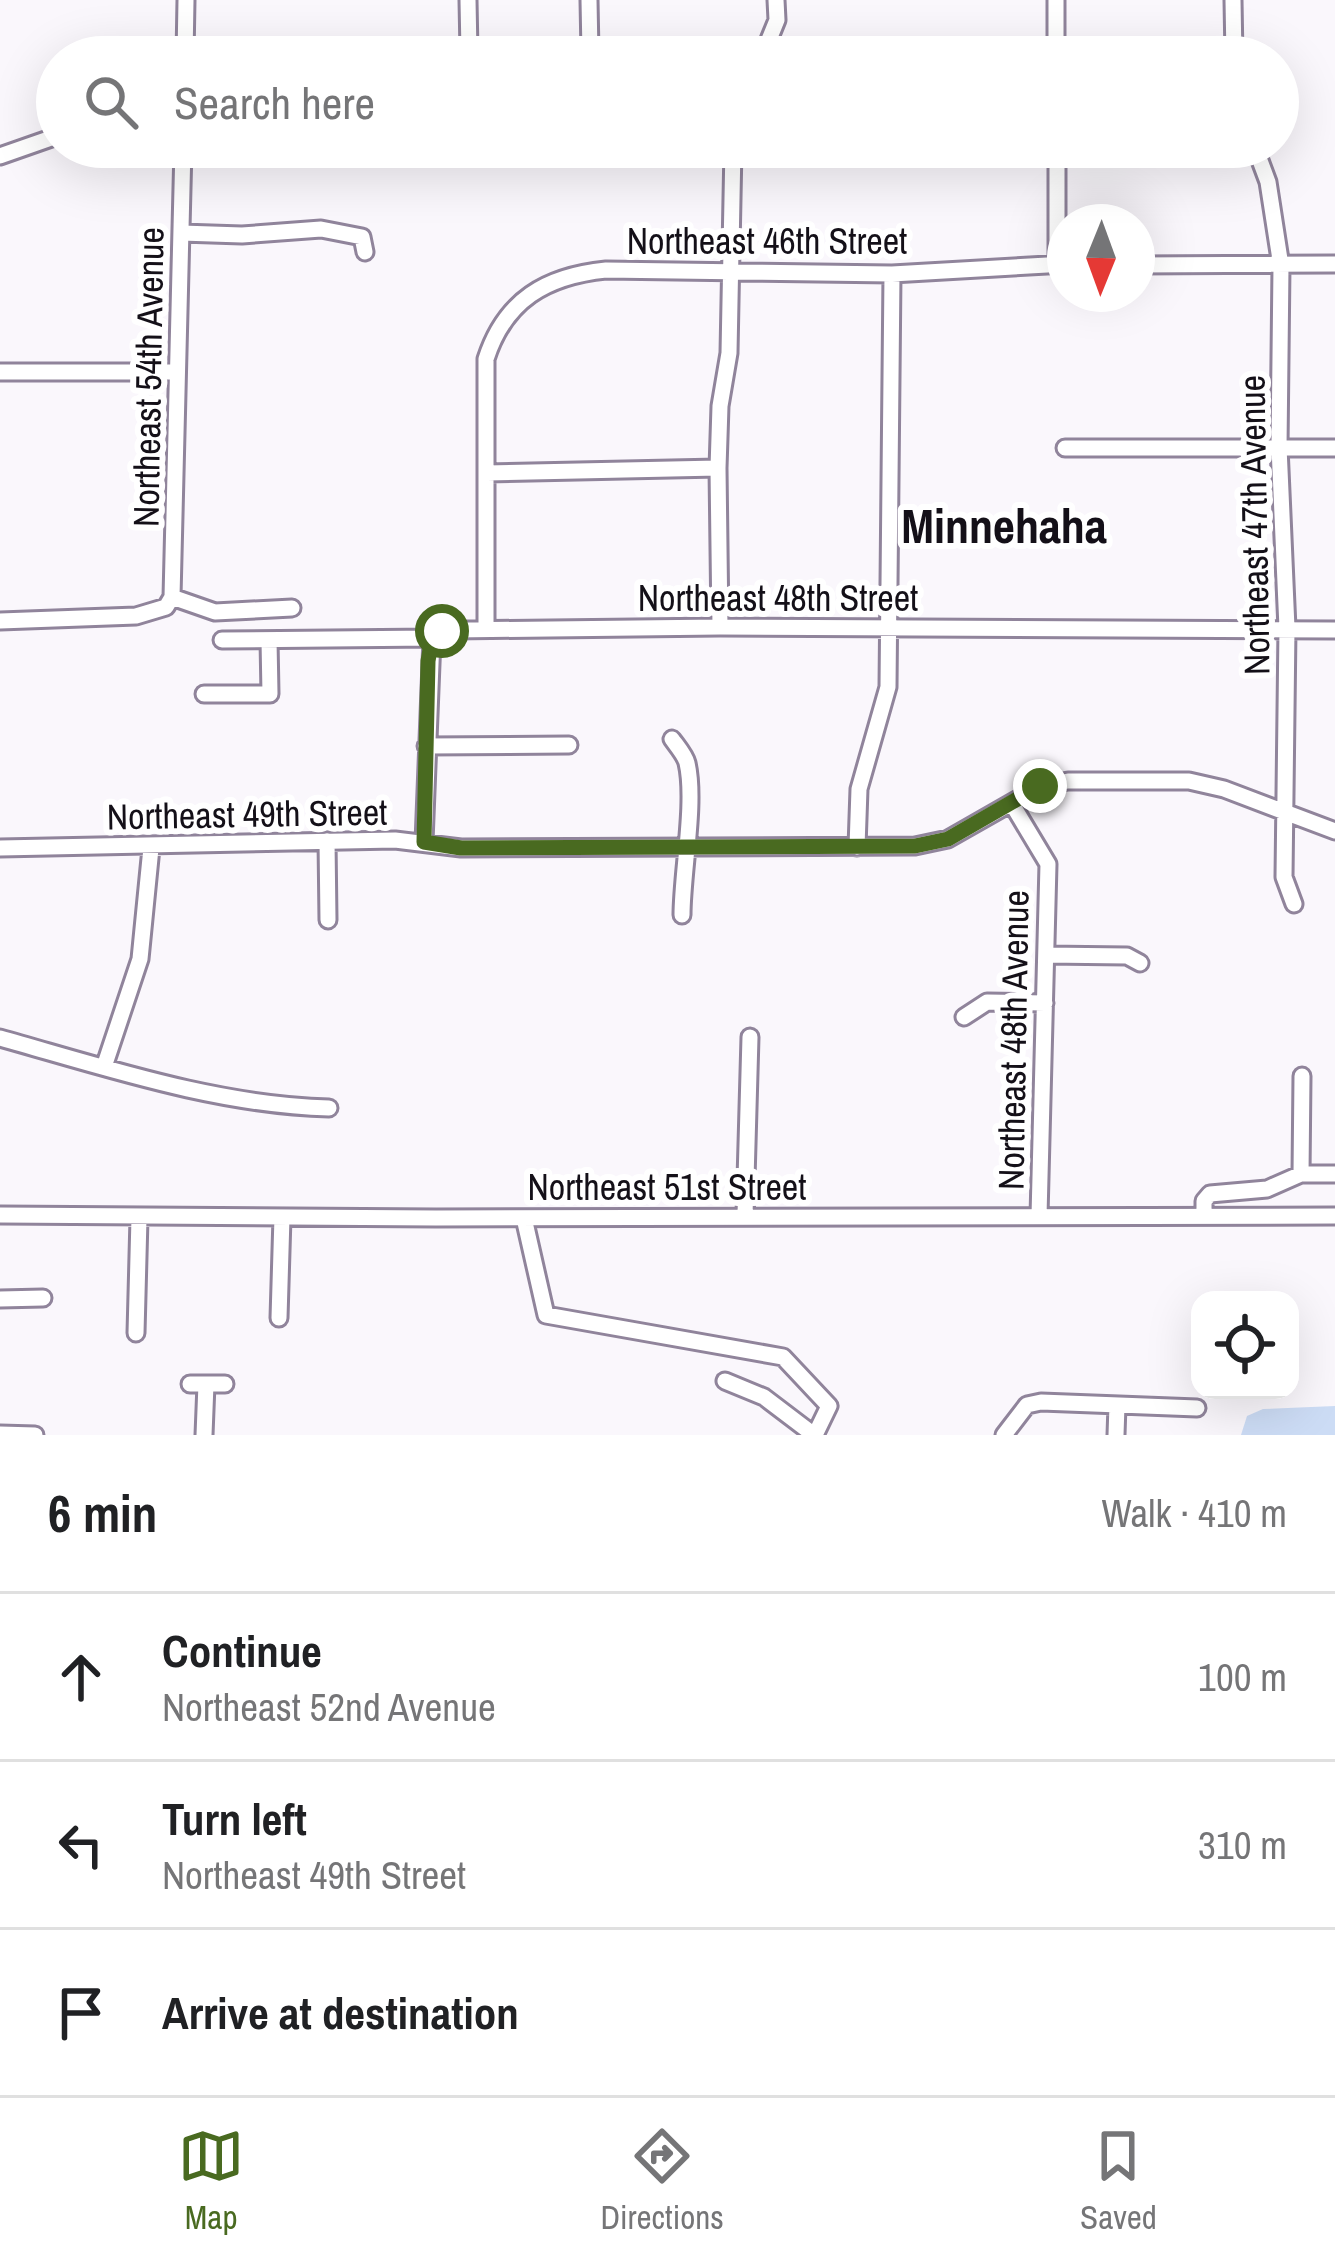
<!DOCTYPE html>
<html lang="en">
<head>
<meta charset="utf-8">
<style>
  body { margin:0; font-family:"Archivo Narrow",sans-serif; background:#f2f2f2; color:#202124 }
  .controls { position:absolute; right:36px; bottom:36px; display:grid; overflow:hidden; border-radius:24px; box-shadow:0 12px 48px #0002 }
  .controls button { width:108px; height:108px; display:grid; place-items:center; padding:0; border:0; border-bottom:3px solid #e0e0e0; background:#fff; color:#202124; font:60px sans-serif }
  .compass { position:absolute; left:1047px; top:204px; width:108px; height:108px; border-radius:50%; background:#fff; box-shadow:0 12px 48px #0002; rotate:181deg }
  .stop { position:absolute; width:36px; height:36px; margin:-27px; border:9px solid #496a20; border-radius:50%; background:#fff }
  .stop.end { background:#496a20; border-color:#fff; box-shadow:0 3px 12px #0008 }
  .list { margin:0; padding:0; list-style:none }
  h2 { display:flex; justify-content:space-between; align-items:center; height:156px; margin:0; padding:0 48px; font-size:51px }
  h2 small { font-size:39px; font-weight:400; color:#757577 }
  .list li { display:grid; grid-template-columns:78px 1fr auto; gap:36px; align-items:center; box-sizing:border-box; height:168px; padding:0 48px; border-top:3px solid #e0e0e0 }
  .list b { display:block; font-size:45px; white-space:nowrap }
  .list p { margin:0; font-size:39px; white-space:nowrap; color:#757577 }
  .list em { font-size:39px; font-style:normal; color:#757577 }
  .icon { flex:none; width:66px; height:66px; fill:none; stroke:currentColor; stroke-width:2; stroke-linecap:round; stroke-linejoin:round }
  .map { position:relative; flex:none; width:1335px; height:1435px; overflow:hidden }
  .search { position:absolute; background:#fff; box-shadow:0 12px 48px #0002; left:36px; right:36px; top:36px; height:132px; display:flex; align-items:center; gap:30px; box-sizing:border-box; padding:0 42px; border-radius:66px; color:#757577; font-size:45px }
  .sheet { height:660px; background:#fff }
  nav { display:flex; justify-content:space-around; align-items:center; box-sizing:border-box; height:168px; border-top:3px solid #e0e0e0; background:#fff; font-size:33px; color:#757577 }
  nav a { display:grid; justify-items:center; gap:6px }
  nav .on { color:#496a20 }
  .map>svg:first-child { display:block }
  .water { fill:#ccdcf5 }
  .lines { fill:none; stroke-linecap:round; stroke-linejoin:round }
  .minor-casing { stroke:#90849b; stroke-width:21 }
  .minor { stroke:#fff; stroke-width:15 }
  .route { stroke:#496a20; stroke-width:15 }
  .labels { text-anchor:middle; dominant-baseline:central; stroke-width:12; stroke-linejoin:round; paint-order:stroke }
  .street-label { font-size:36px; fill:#141018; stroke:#fff }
  .district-label { font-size:48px; font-weight:bold; fill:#141018; stroke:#fff }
</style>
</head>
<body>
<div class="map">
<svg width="1335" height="1435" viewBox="0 0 1335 1435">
  <rect width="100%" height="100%" fill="#faf7fc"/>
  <path class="water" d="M1335,1406V1435H1241L1247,1416L1263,1409Z"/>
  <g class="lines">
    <defs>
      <path id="minor" d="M468,0L469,52
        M589,0L590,53
        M1056,0V57
        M1233,0L1234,57
        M185,57L186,0
        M762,57L777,20L776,0
        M1057,147V264
        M1255,147L1268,182L1281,266L1279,447L1287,628L1284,877L1294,904
        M0,156L57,136
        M181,233L242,235L321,229L362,237L365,252
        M1137,265L1335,264
        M0,372H177
        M1065,448H1335
        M487,473L718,468
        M172,597L215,612L292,608
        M0,621L136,616L166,607L172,597L183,147
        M720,627L718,468L720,406L729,353L733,147
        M486,629V359C505,300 546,276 606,270L892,274L1065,264
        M222,640L432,638L453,630L720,627L1335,630
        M204,694H270L269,640
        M672,739C677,746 685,755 687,763C696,802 682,873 682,915
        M426,746L569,745
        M1012,804L1048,864L1039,1216
        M327,841L328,920
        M424,842L432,638
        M857,847L859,789L888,687L892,274
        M0,848L395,840L461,848L915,846L948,839L1041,786L1068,781H1189L1224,789L1335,831
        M1046,955L1127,956L1140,963
        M964,1017L987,1002L1045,1003
        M0,1038C107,1068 217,1105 329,1108
        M104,1067L140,959L151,848
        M1301,1174L1302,1076
        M0,1215L436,1218L1335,1216
        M745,1215L750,1037
        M1204,1216V1201L1210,1194L1267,1189L1301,1174H1335
        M524,1218L546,1315L783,1357L829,1406L815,1435
        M0,1299L43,1298
        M279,1318L282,1217
        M136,1333L139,1218
        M725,1381L764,1397L814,1435
        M190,1384H225
        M0,1434L35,1435
        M204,1435L206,1384
        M1004,1435L1027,1405L1041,1402L1197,1408
        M1116,1435L1117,1405"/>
    </defs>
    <use href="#minor" class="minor-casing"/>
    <use href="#minor" class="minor"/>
  </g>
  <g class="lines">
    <path class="route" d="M442,631L432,638L428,661L424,842L461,848L915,846L948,839L1040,786"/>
  </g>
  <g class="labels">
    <g class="street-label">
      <text x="767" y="241">Northeast 46th Street</text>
      <text transform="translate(148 377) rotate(-89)">Northeast 54th Avenue</text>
      <text transform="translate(1254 525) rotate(-91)">Northeast 47th Avenue</text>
      <text x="778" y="598">Northeast 48th Street</text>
      <text transform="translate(247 814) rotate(-1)">Northeast 49th Street</text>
      <text transform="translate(1013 1040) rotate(-89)">Northeast 48th Avenue</text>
      <text x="667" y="1187">Northeast 51st Street</text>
    </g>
    <g class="district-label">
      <text x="1004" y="525">Minnehaha</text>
    </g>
  </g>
</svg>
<div class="controls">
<button><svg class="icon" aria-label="locate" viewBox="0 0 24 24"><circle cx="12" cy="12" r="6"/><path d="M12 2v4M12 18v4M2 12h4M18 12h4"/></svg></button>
</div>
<svg class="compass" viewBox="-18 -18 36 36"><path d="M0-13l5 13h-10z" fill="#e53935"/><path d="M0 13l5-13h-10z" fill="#757577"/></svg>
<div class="stop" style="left:442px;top:631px"></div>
<div class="stop end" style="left:1040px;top:786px"></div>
<div class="search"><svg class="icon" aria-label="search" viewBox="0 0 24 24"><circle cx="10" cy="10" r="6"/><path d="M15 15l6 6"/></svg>Search here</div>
</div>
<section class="sheet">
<h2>6 min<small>Walk · 410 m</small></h2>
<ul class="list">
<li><svg class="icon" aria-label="ahead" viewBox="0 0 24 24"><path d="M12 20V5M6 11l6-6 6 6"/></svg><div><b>Continue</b><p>Northeast 52nd Avenue</p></div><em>100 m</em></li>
<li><svg class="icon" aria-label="left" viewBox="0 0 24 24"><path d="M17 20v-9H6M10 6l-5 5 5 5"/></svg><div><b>Turn left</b><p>Northeast 49th Street</p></div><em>310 m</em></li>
<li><svg class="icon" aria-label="arrive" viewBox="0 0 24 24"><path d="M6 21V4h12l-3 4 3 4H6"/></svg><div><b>Arrive at destination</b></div></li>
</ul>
</section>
<nav>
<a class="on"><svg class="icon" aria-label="map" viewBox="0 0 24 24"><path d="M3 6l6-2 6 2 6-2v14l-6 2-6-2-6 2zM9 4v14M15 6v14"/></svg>Map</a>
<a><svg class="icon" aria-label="directions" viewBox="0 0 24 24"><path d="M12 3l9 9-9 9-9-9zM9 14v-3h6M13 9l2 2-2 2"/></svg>Directions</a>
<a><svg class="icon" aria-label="saved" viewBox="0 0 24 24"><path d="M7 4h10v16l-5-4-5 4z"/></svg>Saved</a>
</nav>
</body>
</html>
